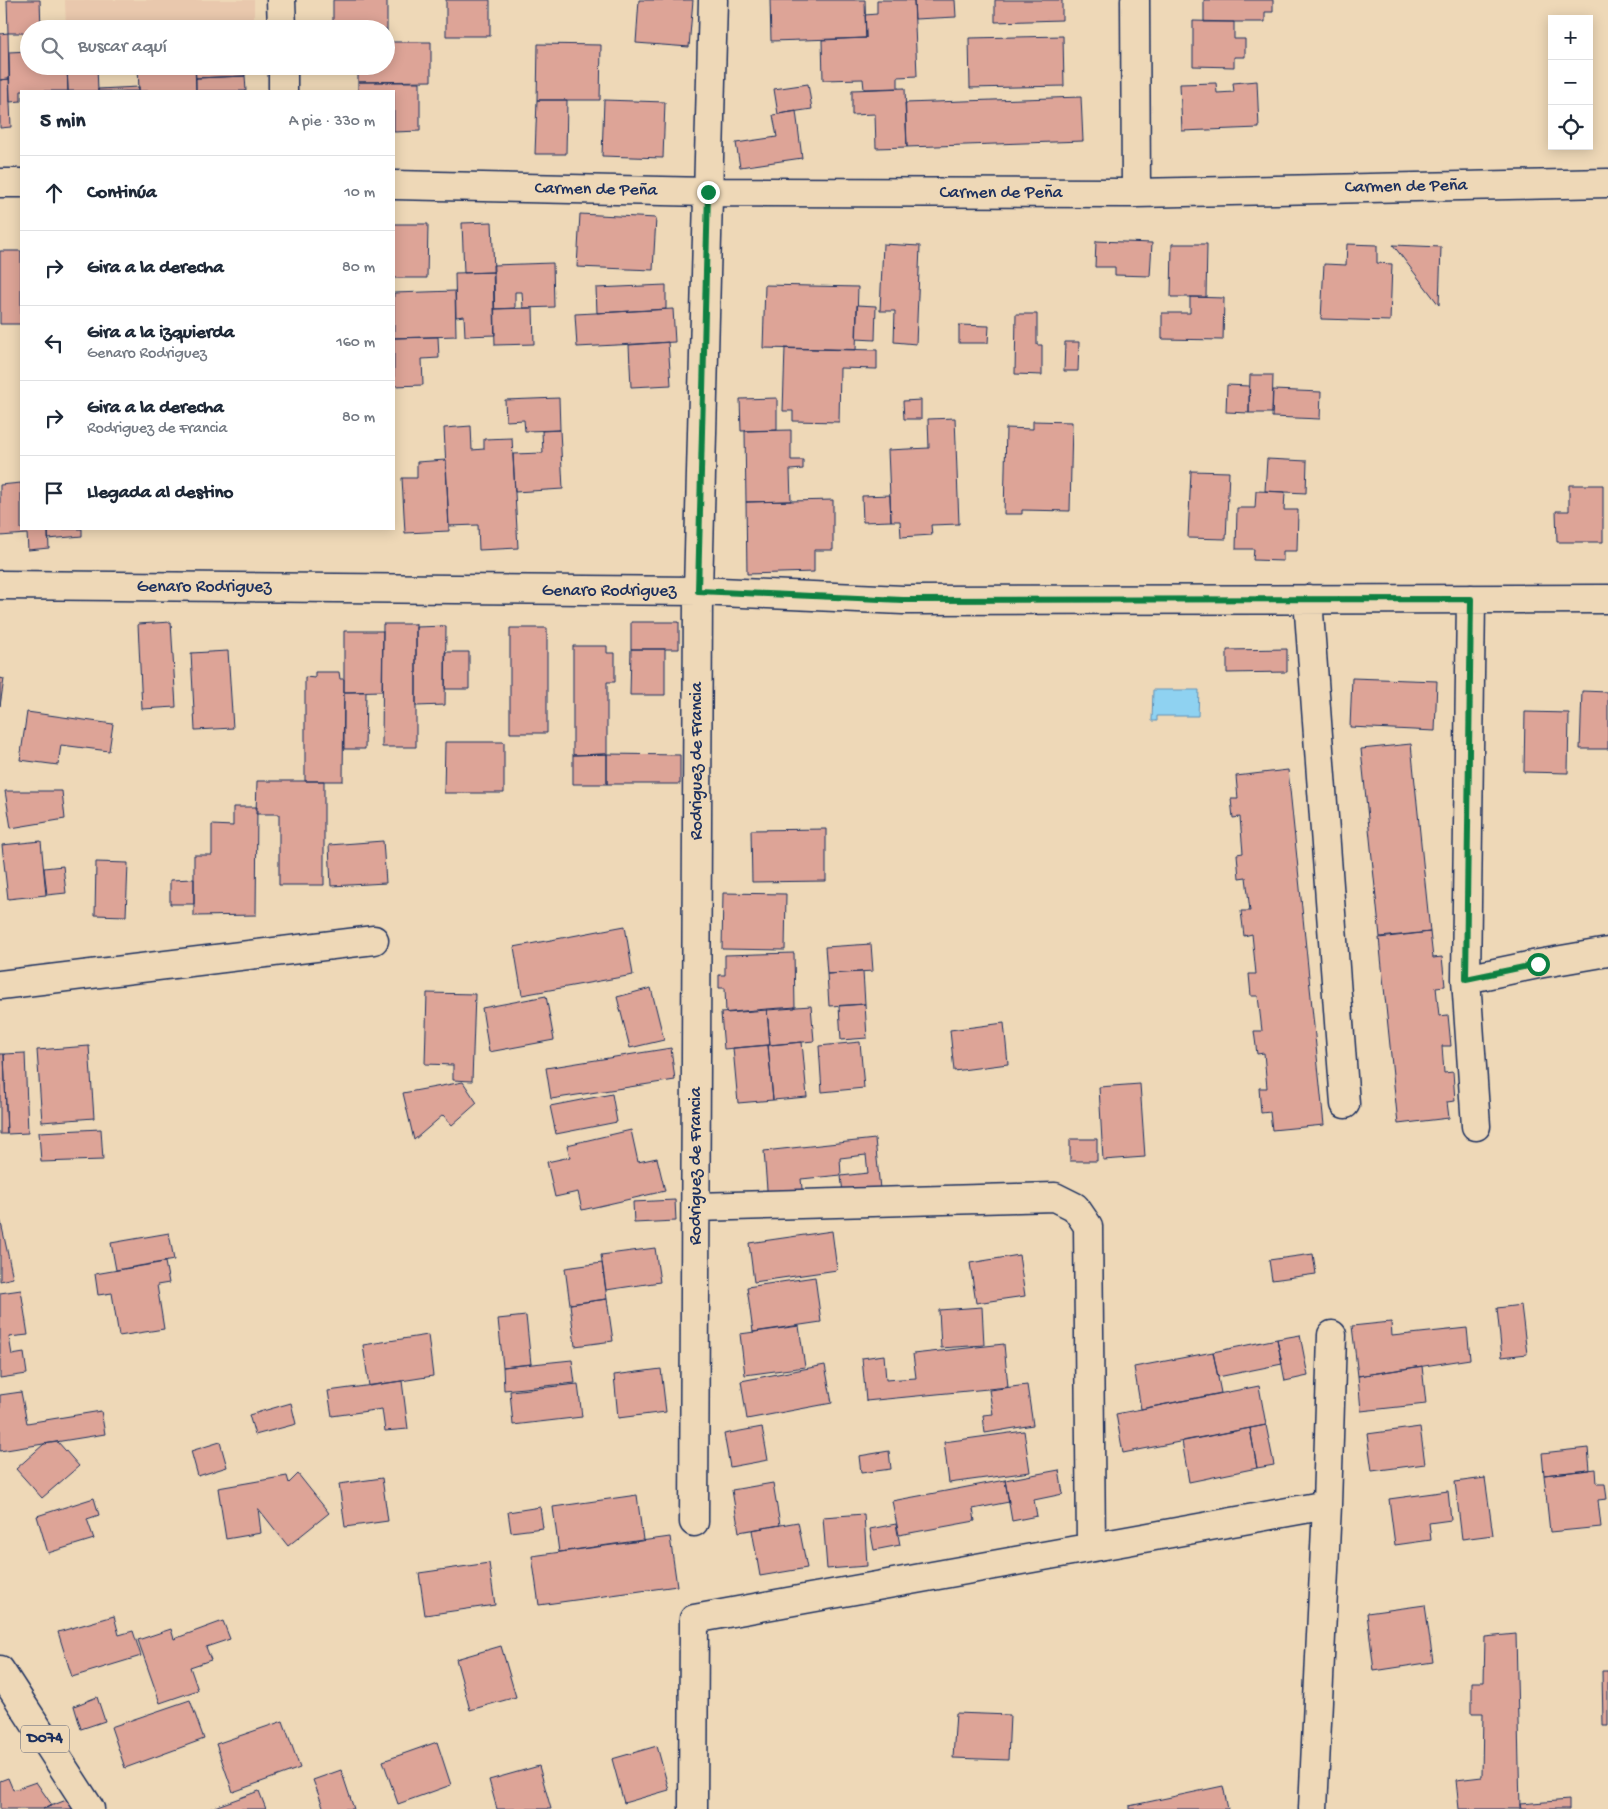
<!DOCTYPE html>
<html lang="es">
<head>
<meta charset="utf-8">
<style>
  body { margin:0; font-family:"Gochi Hand",sans-serif; background:#f2f2f3; color:#1f2937 }
  .controls { position:absolute; right:15px; top:15px; display:grid; overflow:hidden; border-radius:0px; box-shadow:0 2px 12px #0003 }
  .controls button { width:45px; height:45px; display:grid; place-items:center; padding:0; border:0; border-bottom:1px solid #e0e1e3; background:#fff; color:#1f2937; font:25px sans-serif }
  .stop { position:absolute; width:15px; height:15px; margin:-11px; border:4px solid #0b8043; border-radius:50%; background:#fff }
  .stop.end { background:#0b8043; border-color:#fff; box-shadow:0 1px 5px #0008 }
  .list { margin:0; padding:0; list-style:none }
  h2 { display:flex; justify-content:space-between; align-items:center; height:65px; margin:0; padding:0 20px; font-size:21px }
  h2 small { font-size:16px; font-weight:400; color:#747a83 }
  .list li { display:grid; grid-template-columns:32px 1fr auto; gap:15px; align-items:center; box-sizing:border-box; height:75px; padding:0 20px; border-top:1px solid #e0e1e3 }
  .list b { display:block; font-size:19px; white-space:nowrap }
  .list p { margin:0; font-size:16px; white-space:nowrap; color:#747a83 }
  .list em { font-size:16px; font-style:normal; color:#747a83 }
  .icon { flex:none; width:28px; height:28px; fill:none; stroke:currentColor; stroke-width:2; stroke-linecap:round; stroke-linejoin:round }
  .map { position:relative; flex:none; width:1608px; height:1809px; overflow:hidden }
  .search { position:absolute; background:#fff; box-shadow:0 2px 12px #0003; left:20px; top:20px; width:375px; height:55px; display:flex; align-items:center; gap:12px; box-sizing:border-box; padding:0 18px; border-radius:28px; color:#747a83; font-size:19px }
  .panel { position:absolute; background:#fff; box-shadow:0 2px 12px #0003; left:20px; top:90px; width:375px; height:440px; border-radius:0px }
  .map>svg:first-child { display:block }
  .built { fill:#e9c8ad }
  .water { fill:#8fd2f1; stroke:#6191b6 }
  .building { fill:#dda497; stroke:#1b2f5e }
  .lines { fill:none; stroke-linecap:round; stroke-linejoin:round }
  .minor-casing { stroke:#1b2f5e; stroke-width:31 }
  .primary-casing { stroke:#1b2f5e; stroke-width:31 }
  .minor { stroke:#eed8b7; stroke-width:28 }
  .primary { stroke:#eed8b7; stroke-width:28 }
  .route { stroke:#0b8043; stroke-width:6 }
  .labels { text-anchor:middle; dominant-baseline:central; stroke-width:4; stroke-linejoin:round; paint-order:stroke }
  .shield { fill:#eed8b7; stroke:#5a6279; stroke-width:1 }
  .shield-label { font-size:16px; font-weight:bold; fill:#1b2f5e }
  .street-label { font-size:18px; fill:#1b2f5e; stroke:#eed8b7 }
</style>
</head>
<body>
<div class="map">
<svg width="1608" height="1809" viewBox="0 0 1608 1809">
  <rect width="100%" height="100%" fill="#eed8b7"/>
  <filter id="ink" filterUnits="userSpaceOnUse"><feTurbulence type="fractalNoise" baseFrequency=".02" numOctaves="2"/><feDisplacementMap in="SourceGraphic" scale="10" xChannelSelector="R" yChannelSelector="G"/><feConvolveMatrix kernelMatrix="1 2 1 2 8 2 1 2 1" color-interpolation-filters="sRGB"/></filter>
  <g filter="url(#ink)">
    <path class="built" d="M65,0H254V26L217,29H66Z"/>
    <path class="water" d="M1153,690H1199L1198,716H1157V721H1152Z"/>
    <path class="building" d="M7,0H40L41,29H29V33H8Z
      M333,0H387V42L386,29H333Z
      M446,0H490V36H446Z
      M639,0H693L689,47L636,43Z
      M770,0H865L866,38L771,41Z
      M877,0H914L917,76L898,77V88L864,89L863,79L823,80L822,40L866,38L865,15L877,14Z
      M914,0H955L956,17L915,19Z
      M995,0H1062V20L995,22Z
      M1204,0H1273V12H1265V22H1204Z
      M1193,21L1234,22V39H1245V57H1234V67L1193,66Z
      M8,33L9,79L0,80V34Z
      M1063,36L1064,86L970,88L969,38Z
      M386,42H431V81L358,82V66H386Z
      M538,44L601,45L600,100H537Z
      M29,51V66H67L68,91H21V101L10,102L9,52Z
      M67,66H97L98,91H68Z
      M138,66H195L196,91H139Z
      M195,66H245V76L196,78Z
      M245,76L246,91H196V78Z
      M9,79L11,127L0,128V80Z
      M1257,81L1259,128L1182,131L1180,84L1216,83L1217,93L1234,92L1233,83Z
      M358,82H420V131L394,132V91H358Z
      M808,84L812,109L778,114L774,89Z
      M139,87V91H98V89Z
      M905,88L907,147L876,148L875,114L852,115V90Z
      M1081,97L1083,141L907,147L905,103Z
      M537,100H567L566,154H535Z
      M604,100L665,102L663,158L602,156Z
      M796,111L802,158L740,167L736,143L777,137L773,115Z
      M580,214L656,218L653,270L577,267Z
      M492,222L494,272L464,273L462,223Z
      M394,224H428L427,278H394Z
      M1096,241L1152,243L1150,276L1115,275V267H1095Z
      M883,244L920,246L916,344L894,342L895,311H880Z
      M1172,244H1207L1206,297H1171Z
      M1347,244L1377,245V263L1392,264L1390,321L1321,319L1324,264L1346,265Z
      M1393,245L1441,247L1439,305Z
      M0,251H21V324H0Z
      M553,263L554,307L523,308L522,292H515V308L494,309L493,265Z
      M494,272L495,335L465,336L464,316L456,317L455,273Z
      M666,285V309L597,313L596,288Z
      M765,285L858,287L856,350L763,348Z
      M455,291L456,336L394,338V293Z
      M1190,297L1224,298L1223,340L1162,339V313H1190Z
      M857,305L876,306L875,340L856,339Z
      M533,308L534,344L495,345L494,309Z
      M673,309L675,342L577,347L575,314Z
      M1016,314H1037V345H1042V375L1015,374Z
      M959,325L989,326L988,343H959Z
      M438,337L439,358L422,359L423,385L394,386V338Z
      M668,342L671,385L631,387L629,345Z
      M1065,342H1079L1078,371H1064Z
      M785,348L877,350V369L840,368L839,422L793,421V411H783Z
      M1250,375H1273L1272,413H1249Z
      M1227,385L1249,386V413L1226,412Z
      M1273,390L1321,392L1320,419L1272,417Z
      M559,398L560,430L525,431L524,420L506,421L505,400Z
      M777,398V430L741,431L740,399Z
      M921,400V419H904L903,401Z
      M955,418L959,524L931,525L932,535L901,537L900,521H891L888,450L929,448L928,419Z
      M1033,421L1072,422L1070,511L1022,510V514H1004L1006,428L1033,429Z
      M471,426L472,450L484,449V439L512,438L518,548L479,550L478,525L449,526L444,428Z
      M560,430L563,489L515,492L513,454L543,453L542,431Z
      M791,430V460H803V469L790,470L791,501L746,502L745,431Z
      M1267,459L1307,461L1306,493L1265,491Z
      M446,460L449,531L405,533L402,478H417V462Z
      M1191,471L1229,472L1226,539L1188,538Z
      M21,483V529H48L49,548L28,550L27,534L0,536V485Z
      M1569,485H1603V542H1557L1556,511H1569Z
      M1256,491L1285,492L1284,510H1298L1297,551H1283V561L1253,560L1254,549H1236L1237,508H1255Z
      M890,495L891,521L863,522L862,496Z
      M833,500V550H814V572L747,574L746,502Z
      M48,529H82V536L48,539Z
      M171,622L176,707L142,709L138,624Z
      M631,622H679V649H631Z
      M383,624H416V747H382Z
      M446,626L445,705L416,706V627Z
      M510,628H547V733H510Z
      M344,631H383L382,691L344,692Z
      M573,646H607V653H615V682H607V754L573,755Z
      M631,649H665V695H630Z
      M1287,649V672L1227,673V650Z
      M228,651L233,728L195,730L191,653Z
      M445,652H469V689H445Z
      M315,672H339L340,679H344L343,781H305V677L315,678Z
      M0,678L4,679L0,706Z
      M1352,678L1437,681L1435,731L1350,727Z
      M1582,691L1608,692V749H1580Z
      M344,692H366L365,749H344Z
      M27,712L113,724L109,751L61,745L58,765L20,760Z
      M1525,712L1569,713L1568,773L1524,772Z
      M445,742H504V793H444Z
      M1411,744L1430,932L1380,937L1361,749Z
      M607,754L680,755V784H607Z
      M607,754V784H573V755Z
      M1288,770L1324,1125L1272,1130L1270,1112L1261,1113L1259,1088H1267L1264,1053L1257,1054L1254,1031H1262L1258,996H1251L1249,974H1256L1252,934L1244,936L1241,911H1250L1246,877L1239,878L1237,854L1243,853L1240,817L1233,818L1231,799H1238L1236,776Z
      M257,781H324V885H279V814H256Z
      M5,791H62L65,819L11,828Z
      M233,807H257L256,915L194,916V855H212V825L233,826Z
      M826,829V881L752,882L751,830Z
      M41,841L46,895L8,899L2,845Z
      M383,841L386,883L331,886L329,845Z
      M96,862L128,863L126,916L95,915Z
      M63,866L66,893L47,895L44,868Z
      M194,879V904H170V880Z
      M723,893L786,894L785,950L722,949Z
      M625,926L633,975L522,995L514,947Z
      M1430,932L1433,958L1442,957L1445,986L1436,987L1439,1016L1448,1015L1451,1046H1442L1444,1073L1453,1072L1455,1101L1447,1102L1449,1118L1398,1124L1379,938Z
      M871,944L873,971L827,974L825,947Z
      M794,953L795,1008L726,1013L725,988H719V975H725V955Z
      M863,972L865,1004L829,1006L827,974Z
      M651,988L664,1040L630,1048L617,997Z
      M427,993L475,994L472,1081L453,1080V1065L425,1064Z
      M546,996L554,1040L489,1052L482,1008Z
      M865,1004L867,1038L841,1040L839,1006Z
      M811,1006L814,1041L770,1045L767,1009Z
      M767,1009L770,1045L724,1049L721,1013Z
      M1004,1023L1008,1064L954,1071L950,1030Z
      M802,1042L807,1097L773,1100L768,1045Z
      M860,1042L864,1088L822,1092L819,1046Z
      M768,1045L773,1100L738,1103L733,1048Z
      M89,1046L94,1118L42,1122L37,1050Z
      M671,1048L675,1080L551,1099L546,1068Z
      M25,1053L28,1133L7,1134L4,1054Z
      M0,1054H4L7,1134H0Z
      M463,1082L477,1103L452,1125L443,1115L414,1140L403,1093Z
      M1140,1084L1145,1157L1103,1160L1099,1087Z
      M612,1094L617,1122L556,1134L550,1106Z
      M101,1129L103,1160L41,1162L39,1132Z
      M631,1130L638,1162L657,1158L665,1191L582,1210L578,1192L555,1197L547,1162L570,1157L567,1145Z
      M875,1139L880,1189L843,1193L841,1176L868,1173L866,1155L840,1158L841,1175L801,1179L803,1198L768,1202L764,1151Z
      M1070,1139H1097V1161H1070Z
      M675,1200L676,1221L634,1223L633,1202Z
      M0,1218L13,1278L0,1281Z
      M832,1231L837,1270L754,1282L749,1243Z
      M169,1233L174,1260L116,1270L111,1243Z
      M655,1248L660,1282L606,1290L601,1255Z
      M1313,1254L1316,1274L1272,1280L1269,1260Z
      M1019,1255L1025,1296L976,1303L970,1263Z
      M165,1262L169,1283L157,1285L164,1329L119,1336L112,1293L98,1295L95,1274Z
      M602,1263L607,1299L570,1304L565,1268Z
      M815,1277L821,1322L753,1332L747,1287Z
      M21,1290L28,1335L9,1337L12,1355L24,1353L27,1374L0,1378V1293Z
      M607,1299L613,1341L575,1346L570,1304Z
      M1521,1305L1527,1354L1502,1357L1497,1308Z
      M982,1307L984,1345L941,1348L939,1310Z
      M526,1316L531,1364L503,1367L498,1319Z
      M1391,1322L1392,1336L1467,1328L1470,1359L1358,1376L1352,1326Z
      M799,1326L805,1367L745,1375L740,1334Z
      M428,1335L433,1376L369,1386L363,1345Z
      M1300,1335L1308,1376L1285,1381L1277,1339Z
      M1277,1339L1282,1364L1218,1377L1213,1352Z
      M1004,1344L1008,1387L866,1401L862,1358L884,1355L886,1380L916,1378L913,1354Z
      M1213,1352L1221,1393L1141,1409L1134,1367Z
      M572,1360L575,1383L504,1390L503,1367Z
      M825,1365L832,1403L747,1419L741,1381Z
      M1422,1366L1426,1404L1361,1411L1358,1376Z
      M661,1369L666,1412L618,1418L614,1375Z
      M402,1381L408,1429L385,1431L382,1409L332,1416L328,1391Z
      M578,1384L582,1417L513,1425L510,1391Z
      M1027,1385L1033,1425L985,1433L983,1415L993,1414L989,1390Z
      M1259,1386L1266,1425L1123,1453L1116,1414Z
      M21,1392L27,1423L101,1411L105,1434L0,1451V1395Z
      M291,1403L296,1424L255,1435L249,1415Z
      M1266,1425L1274,1465L1257,1468L1250,1428Z
      M762,1427L768,1460L730,1467L724,1434Z
      M1420,1427L1425,1464L1372,1471L1367,1434Z
      M1250,1428L1257,1468L1189,1482L1182,1441Z
      M1024,1431L1030,1472L949,1483L944,1442Z
      M58,1442L79,1466L42,1498L16,1469L44,1444Z
      M220,1442L227,1467L198,1476L191,1451Z
      M1588,1448L1590,1470L1544,1475L1542,1453Z
      M889,1451L891,1469L861,1473L859,1456Z
      M1596,1469L1597,1484H1605L1607,1499L1598,1500L1601,1527L1550,1532L1544,1475Z
      M1059,1470L1063,1494L1034,1500L1037,1516L1012,1521L1005,1480Z
      M298,1474L329,1513L288,1546L258,1508L261,1533L226,1539L218,1488L287,1476L289,1483Z
      M382,1478L388,1521L345,1527L339,1484Z
      M1485,1478L1493,1535L1462,1539L1455,1482Z
      M1005,1480L1009,1502L973,1509L975,1521L899,1535L892,1501Z
      M773,1483L780,1525L739,1532L732,1490Z
      M1448,1491L1451,1520L1429,1523L1431,1540L1395,1545L1389,1499Z
      M637,1495L643,1540L559,1552L553,1507Z
      M94,1498L99,1515L87,1519L94,1539L48,1553L37,1516Z
      M540,1507L543,1528L511,1532L508,1512Z
      M864,1514L867,1566L827,1569L823,1517Z
      M798,1522L807,1568L760,1576L752,1530Z
      M896,1524L900,1545L874,1550L870,1529Z
      M670,1537L677,1586L539,1605L532,1556Z
      M489,1563L495,1605L425,1615L419,1573Z
      M1425,1605L1433,1662L1374,1671L1367,1613Z
      M114,1616L119,1635L133,1631L141,1656L72,1677L58,1632Z
      M223,1621L230,1639L206,1647L211,1660L190,1667L198,1690L160,1703L138,1640L171,1629L174,1639Z
      M1516,1634L1520,1809H1459L1456,1780L1482,1777L1483,1713H1472V1682H1484L1485,1637Z
      M501,1646L516,1697L470,1710L456,1659Z
      M1602,1671H1608V1725H1603Z
      M97,1697L105,1721L81,1729L74,1706Z
      M190,1700L204,1739L125,1768L111,1727Z
      M956,1713L1010,1715L1008,1760L953,1758Z
      M283,1721L300,1768L233,1792L216,1744Z
      M437,1742L451,1785L398,1804L383,1761Z
      M657,1746L669,1790L624,1803L612,1759Z
      M539,1766L551,1809H497L489,1780Z
      M341,1770L354,1809H324L313,1780Z
      M8,1778L13,1790L36,1782L52,1805L43,1809H0V1781Z
      M1223,1786L1228,1809H1129V1806Z
      M259,1791L266,1809H209Z
      M69,1799L76,1809H43Z
      M1569,1800V1809H1521L1520,1804Z"/>
    <g class="lines">
      <defs>
        <path id="minor" d="M281,0L282,29
          M1135,0L1136,193
          M283,66V91
          M0,183H21
          M394,185L708,192L1136,193L1608,183
          M0,585L698,591L903,600L1608,599
          M1308,599L1345,1104
          M1471,599L1466,979L1476,1126
          M1466,979L1538,964L1608,952
          M0,985L374,940
          M696,1207L1055,1197L1075,1207L1088,1226L1091,1547
          M694,1522L698,591L713,0
          M693,1809L694,1619L1327,1505
          M1313,1809L1327,1505L1332,1335"/>
        <path id="primary" d="M0,1670L90,1809"/>
      </defs>
      <use href="#minor" class="minor-casing"/>
      <use href="#primary" class="primary-casing"/>
      <use href="#minor" class="minor"/>
      <use href="#primary" class="primary"/>
    </g>
  </g>
  <g class="lines" filter="url(#ink)">
    <path class="route" d="M708,192L698,591L903,600L1471,599L1466,979L1538,964"/>
  </g>
  <g class="labels">
    <rect class="shield" x="21" y="1725.5" width="48" height="27" rx="4"/>
    <g class="shield-label">
      <text x="45" y="1739">D074</text>
    </g>
    <g class="street-label">
      <text transform="translate(1406 187) rotate(-1)">Carmen de Peña</text>
      <text transform="translate(596 190) rotate(1)">Carmen de Peña</text>
      <text x="1001" y="193">Carmen de Peña</text>
      <text x="204" y="587">Genaro Rodriguez</text>
      <text x="609" y="591">Genaro Rodriguez</text>
      <text transform="translate(697 761) rotate(-90)">Rodriguez de Francia</text>
      <text transform="translate(696 1166) rotate(-90)">Rodriguez de Francia</text>
    </g>
  </g>
</svg>
<div class="controls">
<button>+</button>
<button>−</button>
<button><svg class="icon" aria-label="locate" viewBox="0 0 24 24"><circle cx="12" cy="12" r="6"/><path d="M12 2v4M12 18v4M2 12h4M18 12h4"/></svg></button>
</div>
<div class="stop" style="left:1538px;top:964px"></div>
<div class="stop end" style="left:708px;top:192px"></div>
<div class="search"><svg class="icon" aria-label="search" viewBox="0 0 24 24"><circle cx="10" cy="10" r="6"/><path d="M15 15l6 6"/></svg>Buscar aquí</div>
<section class="panel">
<h2>5 min<small>A pie · 330 m</small></h2>
<ul class="list">
<li><svg class="icon" aria-label="ahead" viewBox="0 0 24 24"><path d="M12 20V5M6 11l6-6 6 6"/></svg><div><b>Continúa</b></div><em>10 m</em></li>
<li><svg class="icon" aria-label="right" viewBox="0 0 24 24"><path d="M7 20v-9h11M14 6l5 5-5 5"/></svg><div><b>Gira a la derecha</b></div><em>80 m</em></li>
<li><svg class="icon" aria-label="left" viewBox="0 0 24 24"><path d="M17 20v-9H6M10 6l-5 5 5 5"/></svg><div><b>Gira a la izquierda</b><p>Genaro Rodriguez</p></div><em>160 m</em></li>
<li><svg class="icon" aria-label="right" viewBox="0 0 24 24"><path d="M7 20v-9h11M14 6l5 5-5 5"/></svg><div><b>Gira a la derecha</b><p>Rodriguez de Francia</p></div><em>80 m</em></li>
<li><svg class="icon" aria-label="arrive" viewBox="0 0 24 24"><path d="M6 21V4h12l-3 4 3 4H6"/></svg><div><b>Llegada al destino</b></div></li>
</ul>
</section>
</div>
</body>
</html>
